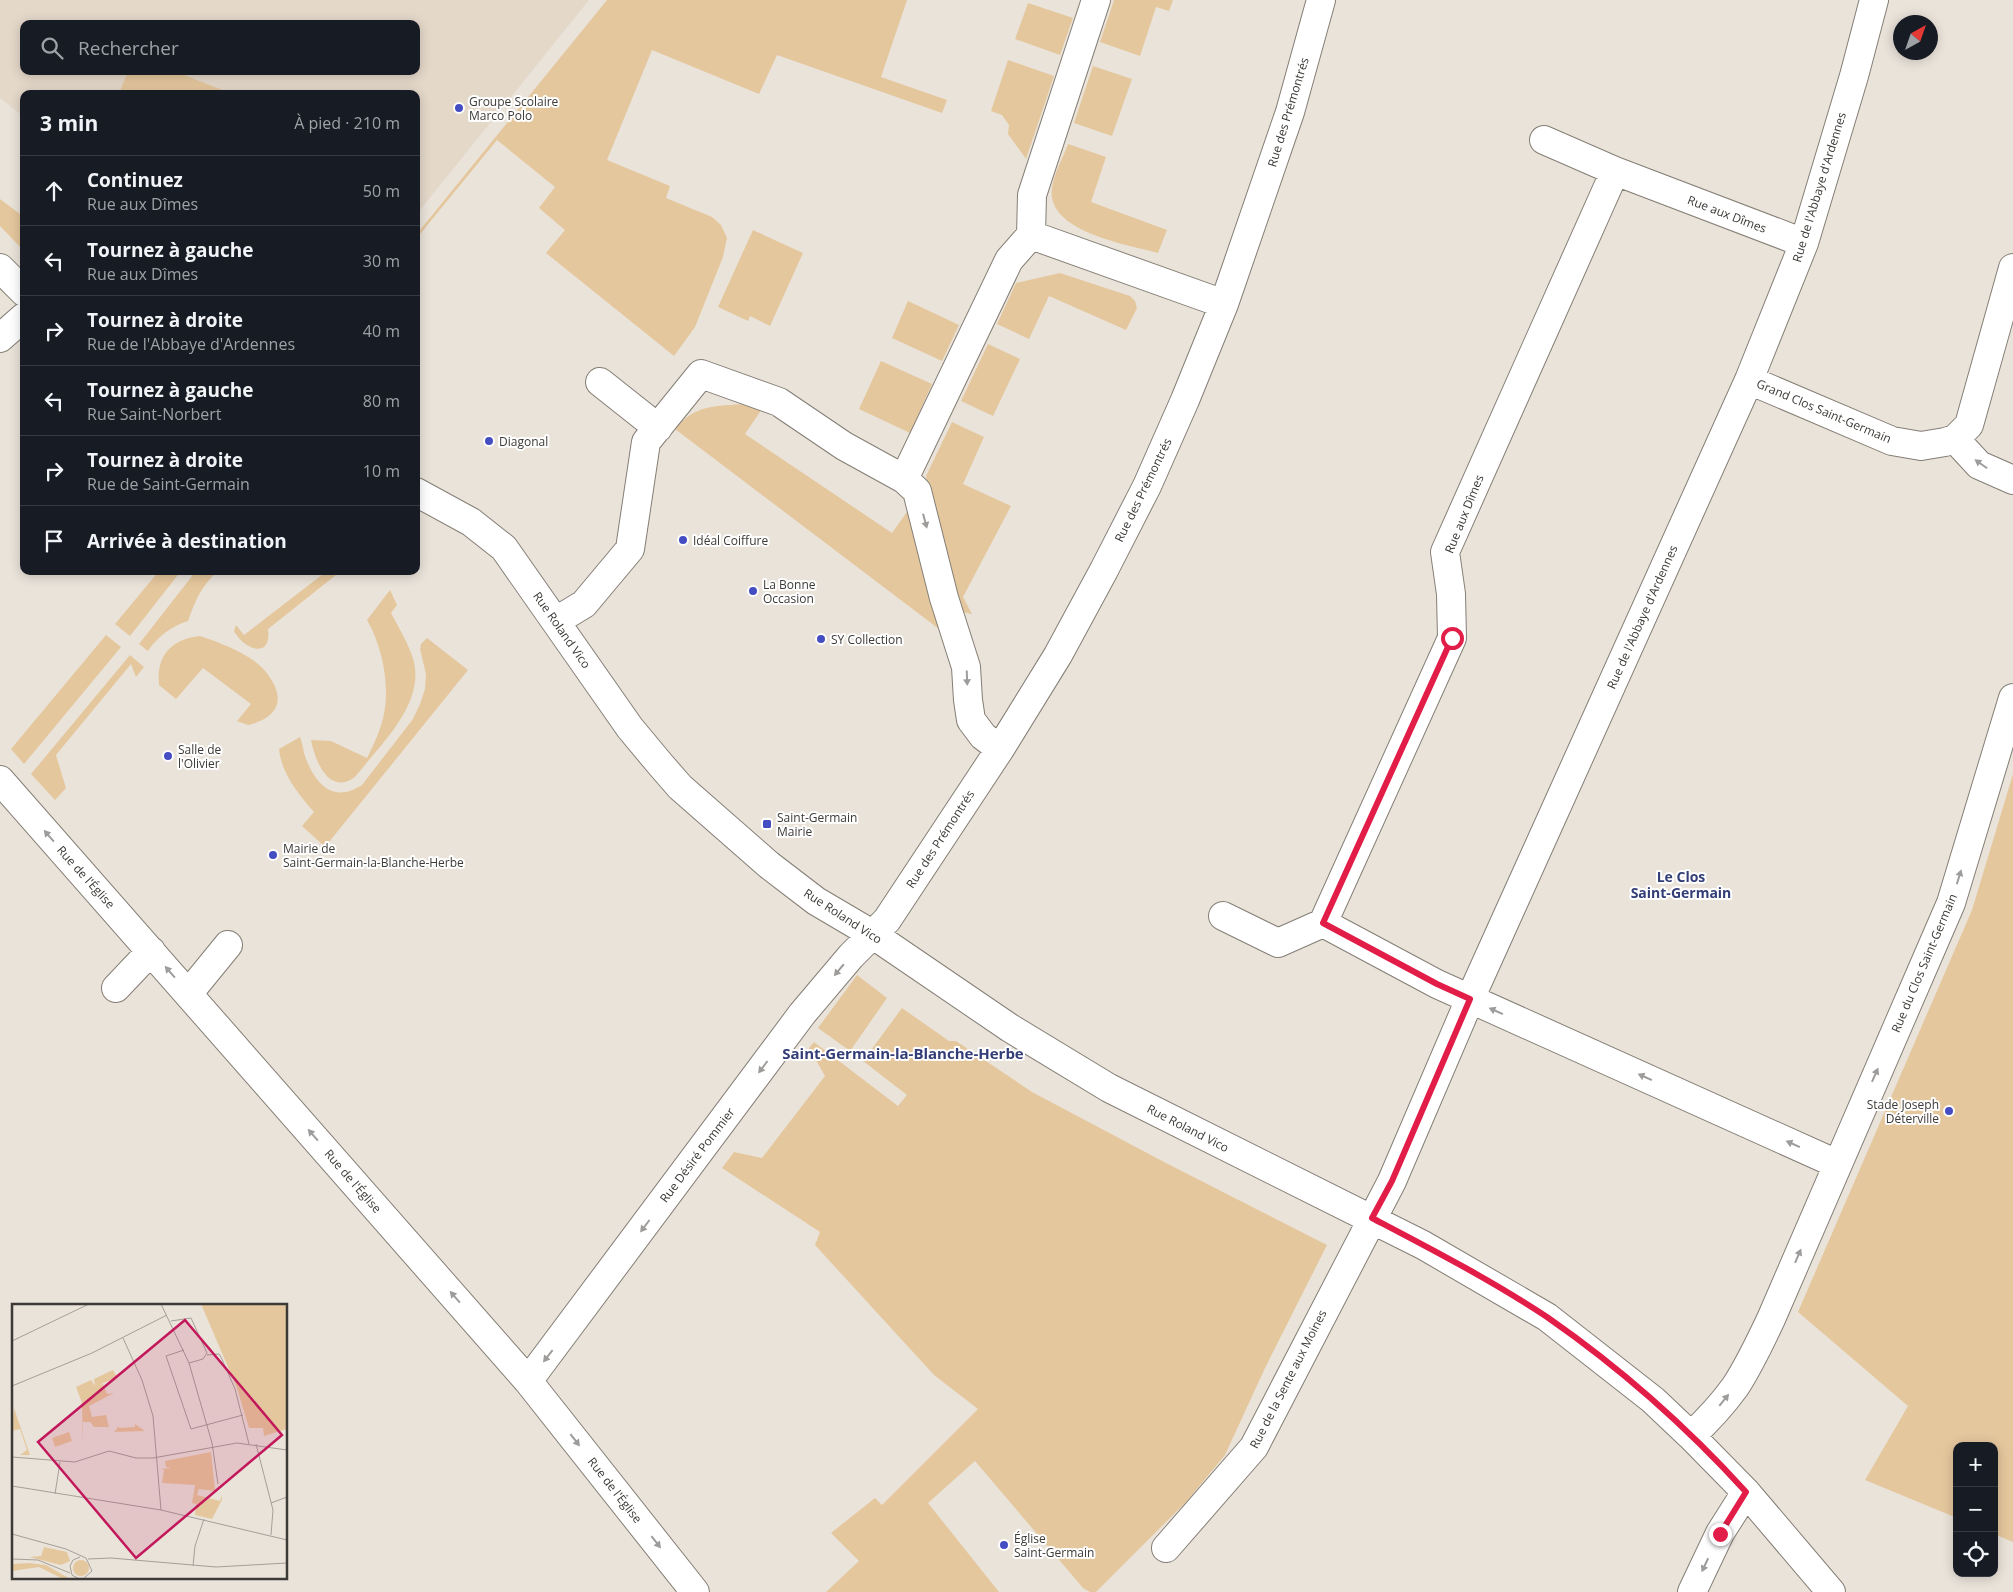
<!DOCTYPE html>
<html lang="fr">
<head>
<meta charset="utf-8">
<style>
  body { margin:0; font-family:"Open Sans",sans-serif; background:#20242c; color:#f1f3f6 }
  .controls { position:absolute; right:15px; bottom:15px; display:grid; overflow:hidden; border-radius:10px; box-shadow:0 2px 12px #0003 }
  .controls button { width:45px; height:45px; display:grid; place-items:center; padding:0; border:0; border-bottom:1px solid #363941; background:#171b24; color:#f1f3f6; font:25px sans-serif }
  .compass { position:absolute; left:1893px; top:15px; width:45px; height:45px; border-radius:50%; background:#171b24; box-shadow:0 2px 12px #0003; rotate:40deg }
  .stop { position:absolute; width:15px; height:15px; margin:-11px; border:4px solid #e11d48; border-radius:50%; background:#fff }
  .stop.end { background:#e11d48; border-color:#fff; box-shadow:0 1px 5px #0008 }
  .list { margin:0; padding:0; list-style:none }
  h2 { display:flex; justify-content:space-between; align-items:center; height:65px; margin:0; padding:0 20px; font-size:21px }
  h2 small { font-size:16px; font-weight:400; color:#9ea1a6 }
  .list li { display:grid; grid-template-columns:32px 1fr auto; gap:15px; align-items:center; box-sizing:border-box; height:70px; padding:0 20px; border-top:1px solid #363941 }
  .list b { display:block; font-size:19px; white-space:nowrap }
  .list p { margin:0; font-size:16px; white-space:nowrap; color:#9ea1a6 }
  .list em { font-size:16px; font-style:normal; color:#9ea1a6 }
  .icon { flex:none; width:28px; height:28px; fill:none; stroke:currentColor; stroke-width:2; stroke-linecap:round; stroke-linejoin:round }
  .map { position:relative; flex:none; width:2013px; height:1592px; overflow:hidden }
  .search { position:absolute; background:#171b24; box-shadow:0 2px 12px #0003; left:20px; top:20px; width:400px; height:55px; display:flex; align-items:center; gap:12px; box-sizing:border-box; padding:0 18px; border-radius:10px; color:#9ea1a6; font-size:19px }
  .panel { position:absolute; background:#171b24; box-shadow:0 2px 12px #0003; left:20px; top:90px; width:400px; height:485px; border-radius:10px }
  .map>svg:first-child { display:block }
  .built { fill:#e4d8c9; fill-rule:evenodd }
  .green { fill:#e5c79d }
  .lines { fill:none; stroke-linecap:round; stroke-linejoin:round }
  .minor-casing { stroke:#847e75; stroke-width:30 }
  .minor { stroke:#fff; stroke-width:28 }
  .oneway { fill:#9e9c9a }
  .route { stroke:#e11d48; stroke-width:6 }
  .poi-dot { fill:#444dc2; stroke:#fff; stroke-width:2 }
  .labels { text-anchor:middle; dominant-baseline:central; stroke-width:4; stroke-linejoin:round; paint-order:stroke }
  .poi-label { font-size:12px; fill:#3c3a36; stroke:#fff; text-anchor:start }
  .street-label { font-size:12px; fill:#3c3a36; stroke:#fff }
  .neighbourhood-label { font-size:14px; font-weight:bold; fill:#333d77; stroke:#fff }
  .quarter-label { font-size:15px; font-weight:bold; fill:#333d77; stroke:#fff }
  .inset-road { fill:none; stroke:#a49f98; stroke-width:1 }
  .view { fill:#c2185b; fill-opacity:0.15; stroke:#c2185b; stroke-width:2.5 }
  .inset-edge { fill:none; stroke:#3c3a36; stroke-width:2.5 }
</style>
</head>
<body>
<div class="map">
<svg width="2013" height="1592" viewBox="0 0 2013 1592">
  <rect width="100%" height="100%" fill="#eae3da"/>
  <path class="built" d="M0,0H589L416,215V94H24V117L0,98ZM24,24H416V71H24Z"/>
  <path class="green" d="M607,0H907L881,77L947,100L942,113L777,55L759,94L652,50L607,160L670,186L666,198L712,217L721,225L727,238L723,257L695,327L674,356L546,253L565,230L539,208L555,187L497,140L416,239V235Z
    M1114,0H1173L1169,11L1156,7L1140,56L1100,42Z
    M1028,3L1073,18L1060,55L1015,39Z
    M1008,60L1054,76L1026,159L1008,134L1009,125L1002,115L991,111Z
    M1093,66L1132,79L1112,136L1074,123Z
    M128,71H174L232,94H119Z
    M1068,144L1106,157L1091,202L1167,230L1158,253C1129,245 1045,232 1052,188C1054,173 1063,158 1068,144Z
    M0,199L24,217V251L0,226Z
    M753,230L803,253L770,326L750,316L748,321L718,307Z
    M1060,273L1130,296L1135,301L1137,308L1126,330L1049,296L1029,339L997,324L1016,283Z
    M908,301L959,325L942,361L892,338Z
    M988,344L1020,359L993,416L961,401Z
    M881,361L932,384L910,433L859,409Z
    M747,404L762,409L745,434L892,533L909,509L941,626L939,629L675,429C696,404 715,406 747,404Z
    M952,422L984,437L963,484L1011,506L963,597L972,614L962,612L952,592L926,476Z
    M159,571H181L130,636L115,624Z
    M196,571H218C202,585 195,601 188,621C172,626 158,636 148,651L139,644Z
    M327,571H341L268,629C272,660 244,650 234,631L236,625L244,635Z
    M390,590L397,605L391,613C399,628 410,646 414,662C424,705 380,745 355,777C329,796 315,761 311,740L331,741L367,758C374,744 381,729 384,714C390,684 382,646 367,620Z
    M106,635L121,647L24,764L11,749Z
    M200,636C221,643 251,654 265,671C287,697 280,718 248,725L237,721L251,704L203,668L176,699L159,685C156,656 171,639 200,636Z
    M427,638L468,670L325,847L302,826L314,812C299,795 281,773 279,749L300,737C303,744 303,752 306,759C317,786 334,803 362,785L413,719L420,704L425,689L426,674L420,649L421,644Z
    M130,655L144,667L136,677L131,664L56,755L66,788L55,800L31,774Z
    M2013,774V1542L1994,1534V1446H1957V1518L1865,1480L1908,1406L1798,1312L1972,910Z
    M857,975L887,998L850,1051L818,1028Z
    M902,1008L949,1041H956L1032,1092L1166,1163L1327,1245L1266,1366L1225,1455L1186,1502L1096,1592H1090L1083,1588L975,1461L928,1503L999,1592H826L859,1561L831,1533L875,1498L882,1505L978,1409L934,1375L815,1245L820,1232L722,1168L734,1152L762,1158L825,1076L809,1048L814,1042L898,1106L907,1095L863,1061Z"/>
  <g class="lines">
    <defs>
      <path id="minor" d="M1544,140L1615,171
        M1031,235L1224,304
        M1804,243L1615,171L1445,552L1451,594L1452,638L1323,923L1437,984L1837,1164
        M0,268L24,292
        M0,338L24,317
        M1749,380L1892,441L1921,446L1945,442L1955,439L1969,425L2013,268
        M600,382L658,428
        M1955,439L1979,465L2013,480
        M904,479L1009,260L1031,235L1032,195L1096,0
        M416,492L471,522L504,548L630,728L660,764L680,787L769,865L816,901L872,934L1010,1028L1109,1088L1423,1245L1547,1317L1653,1400L1691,1436L1746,1492L1831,1592
        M556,621L584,604L630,549L646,442L701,374L779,402L844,446L904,479L917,491L944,598L966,667L968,700L971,720L983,736L1000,749
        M0,780L528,1381L695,1592
        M1223,916L1278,943L1323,923
        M116,988L151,951
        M188,994L228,945
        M528,1381L802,1014L851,956L887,920L1000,749L1058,655L1104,570L1147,486L1185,400L1224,304L1290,112L1321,0
        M1691,1436C1707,1421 1722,1405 1735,1387C1749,1366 1760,1342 1771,1319L1951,903L2013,698
        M1166,1548L1254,1447L1392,1181L1470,999L1749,380L1804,243L1854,76L1874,0
        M1692,1592L1720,1533L1746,1492"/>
    </defs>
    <use href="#minor" class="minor-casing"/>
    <use href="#minor" class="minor"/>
  </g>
  <defs><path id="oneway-solid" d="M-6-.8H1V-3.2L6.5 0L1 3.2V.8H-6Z" transform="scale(1.25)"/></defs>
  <g class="oneway">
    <use href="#oneway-solid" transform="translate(1981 464) rotate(-145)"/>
    <use href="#oneway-solid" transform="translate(925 521) rotate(75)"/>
    <use href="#oneway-solid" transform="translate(967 678) rotate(88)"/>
    <use href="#oneway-solid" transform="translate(49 836) rotate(-131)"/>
    <use href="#oneway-solid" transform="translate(1959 877) rotate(-73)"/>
    <use href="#oneway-solid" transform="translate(839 970) rotate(130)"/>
    <use href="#oneway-solid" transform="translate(170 972) rotate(-131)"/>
    <use href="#oneway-solid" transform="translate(1496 1011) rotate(-156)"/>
    <use href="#oneway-solid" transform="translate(763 1067) rotate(127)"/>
    <use href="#oneway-solid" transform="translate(1875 1075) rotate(-66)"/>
    <use href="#oneway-solid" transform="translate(1645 1077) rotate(-156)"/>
    <use href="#oneway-solid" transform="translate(313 1135) rotate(-131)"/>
    <use href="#oneway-solid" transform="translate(1793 1144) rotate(-156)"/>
    <use href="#oneway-solid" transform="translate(645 1226) rotate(127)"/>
    <use href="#oneway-solid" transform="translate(1798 1256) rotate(-67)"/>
    <use href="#oneway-solid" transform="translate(455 1297) rotate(-131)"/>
    <use href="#oneway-solid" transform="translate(548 1356) rotate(128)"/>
    <use href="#oneway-solid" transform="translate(1724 1400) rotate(-51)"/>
    <use href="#oneway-solid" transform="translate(575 1440) rotate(52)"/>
    <use href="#oneway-solid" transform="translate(656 1542) rotate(52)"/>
    <use href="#oneway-solid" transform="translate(1705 1565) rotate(115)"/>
  </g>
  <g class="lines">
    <path class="route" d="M1452,638L1323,923L1437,984L1470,999L1392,1181L1372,1218C1431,1249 1491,1280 1547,1317C1619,1367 1687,1427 1746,1492L1720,1534"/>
  </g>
  <g class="poi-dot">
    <circle cx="459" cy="108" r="5"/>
    <circle cx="489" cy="441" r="5"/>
    <circle cx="683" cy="540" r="5"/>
    <circle cx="753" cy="591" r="5"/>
    <circle cx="821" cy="639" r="5"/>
    <circle cx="168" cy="756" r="5"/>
    <rect x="762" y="819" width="10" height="10" rx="2.5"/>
    <circle cx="273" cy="855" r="5"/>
    <circle cx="1949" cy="1111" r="5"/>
    <circle cx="1004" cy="1545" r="5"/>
  </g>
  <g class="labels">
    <g class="poi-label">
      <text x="469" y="101">Groupe Scolaire<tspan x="469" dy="14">Marco Polo</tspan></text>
      <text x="499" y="441">Diagonal</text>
      <text x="693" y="540">Idéal Coiffure</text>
      <text x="763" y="584">La Bonne<tspan x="763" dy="14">Occasion</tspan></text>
      <text x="831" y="639">SY Collection</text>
      <text x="178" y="749">Salle de<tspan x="178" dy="14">l'Olivier</tspan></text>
      <text x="777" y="817">Saint-Germain<tspan x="777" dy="14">Mairie</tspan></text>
      <text x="283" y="848">Mairie de<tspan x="283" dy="14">Saint-Germain-la-Blanche-Herbe</tspan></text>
      <text x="1939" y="1104" text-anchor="end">Stade Joseph<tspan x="1939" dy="14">Déterville</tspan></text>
      <text x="1014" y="1538">Église<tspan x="1014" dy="14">Saint-Germain</tspan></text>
    </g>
    <g class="street-label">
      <text transform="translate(1288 112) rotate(-73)">Rue des Prémontrés</text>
      <text transform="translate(1819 187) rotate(-73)">Rue de l'Abbaye d'Ardennes</text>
      <text transform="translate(1727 214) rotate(21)">Rue aux Dîmes</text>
      <text transform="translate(1824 411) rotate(23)">Grand Clos Saint-Germain</text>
      <text transform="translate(1143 490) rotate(-64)">Rue des Prémontrés</text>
      <text transform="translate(1464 514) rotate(-68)">Rue aux Dîmes</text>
      <text transform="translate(1642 617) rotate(-66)">Rue de l'Abbaye d'Ardennes</text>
      <text transform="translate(562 630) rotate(55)">Rue Roland Vico</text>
      <text transform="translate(940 839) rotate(-57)">Rue des Prémontrés</text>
      <text transform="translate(86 877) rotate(48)">Rue de l'Église</text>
      <text transform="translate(843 916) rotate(33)">Rue Roland Vico</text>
      <text transform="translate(1924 963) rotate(-67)">Rue du Clos Saint-Germain</text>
      <text transform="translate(1188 1128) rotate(27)">Rue Roland Vico</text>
      <text transform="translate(697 1155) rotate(-53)">Rue Désiré Pommier</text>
      <text transform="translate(353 1181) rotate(49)">Rue de l'Église</text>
      <text transform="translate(1288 1379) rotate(-63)">Rue de la Sente aux Moines</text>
      <text transform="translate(615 1490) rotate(52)">Rue de l'Église</text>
    </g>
    <g class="neighbourhood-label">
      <text x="1681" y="876">Le Clos<tspan x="1681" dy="16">Saint-Germain</tspan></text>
    </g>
    <g class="quarter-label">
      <text x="903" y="1053">Saint-Germain-la-Blanche-Herbe</text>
    </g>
  </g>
  <g transform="translate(12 1304)">
    <rect width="275" height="275" fill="#eae3da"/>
    <path d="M189,0H275V125L252,132L251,124H237L225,84ZM101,66L105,73L87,81L91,80L95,90L102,89L77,102L80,113L94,111L97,123H82L78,118H71V143L70,99L64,83L79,76L83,82L82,75ZM2,104L18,151H8L15,146L8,125L0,127ZM123,120L133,127L102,128L107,122V124L123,123ZM57,128L60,137L43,143L40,134ZM199,148L203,187L187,185L185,191L208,197L210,191V196L200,215L183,211L184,200L180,199L183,181L150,179L152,166L149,165L159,164L154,163L153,157ZM32,243L55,248L58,257L49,261L17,253L29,252ZM61 264a8 8 0 1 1 16 0a8 8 0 1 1-16 0ZM17,259L34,261L58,275H51L27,263L0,267V260Z" fill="#e5c79d"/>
    <path class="inset-road" d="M149,0L177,59L200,139L206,180M159,17L179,14L195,49L191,55L177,59M111,34L130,76L141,112L149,206M0,37L77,0M172,46L154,52L179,125L231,111M195,51L207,50L209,53L223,85L237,140M0,82L80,49L155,11M244,140L261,206L259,231M0,153L63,158L97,147L124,154H141L225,139L275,146M0,182L149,206L275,236M43,190L48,158M259,199L275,193M0,230L54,245L74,254L80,267L71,275M0,255L26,256L58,269M76,255L99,254L204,263L275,259M181,262L183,242L192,215M67,275L60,271L58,262L61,256L68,253"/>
    <path class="view" d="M173,16L270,131L124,254L26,138Z"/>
    <rect width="275" height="275" class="inset-edge"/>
  </g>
</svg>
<div class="controls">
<button>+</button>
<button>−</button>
<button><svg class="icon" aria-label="locate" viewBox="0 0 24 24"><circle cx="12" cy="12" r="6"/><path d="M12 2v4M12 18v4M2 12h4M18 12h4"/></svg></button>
</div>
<svg class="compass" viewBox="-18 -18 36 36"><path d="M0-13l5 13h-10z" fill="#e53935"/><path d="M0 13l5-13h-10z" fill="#9ea1a6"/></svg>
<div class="stop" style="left:1452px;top:638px"></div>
<div class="stop end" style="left:1720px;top:1534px"></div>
<div class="search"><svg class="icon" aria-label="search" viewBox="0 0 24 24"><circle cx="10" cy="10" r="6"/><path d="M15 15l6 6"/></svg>Rechercher</div>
<section class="panel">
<h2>3 min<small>À pied · 210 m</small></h2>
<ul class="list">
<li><svg class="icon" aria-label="ahead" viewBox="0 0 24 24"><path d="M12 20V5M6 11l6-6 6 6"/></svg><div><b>Continuez</b><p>Rue aux Dîmes</p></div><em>50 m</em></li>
<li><svg class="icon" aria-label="left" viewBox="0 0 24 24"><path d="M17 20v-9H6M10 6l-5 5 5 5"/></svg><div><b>Tournez à gauche</b><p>Rue aux Dîmes</p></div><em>30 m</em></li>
<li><svg class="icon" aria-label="right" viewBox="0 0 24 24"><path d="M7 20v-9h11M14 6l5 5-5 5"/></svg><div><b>Tournez à droite</b><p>Rue de l'Abbaye d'Ardennes</p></div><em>40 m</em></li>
<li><svg class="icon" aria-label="left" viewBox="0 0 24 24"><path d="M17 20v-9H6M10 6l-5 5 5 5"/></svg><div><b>Tournez à gauche</b><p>Rue Saint-Norbert</p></div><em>80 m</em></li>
<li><svg class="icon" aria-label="right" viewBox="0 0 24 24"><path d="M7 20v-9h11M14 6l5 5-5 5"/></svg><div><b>Tournez à droite</b><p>Rue de Saint-Germain</p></div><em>10 m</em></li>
<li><svg class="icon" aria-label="arrive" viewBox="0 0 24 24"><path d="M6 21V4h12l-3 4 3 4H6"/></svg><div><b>Arrivée à destination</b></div></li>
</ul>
</section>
</div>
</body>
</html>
